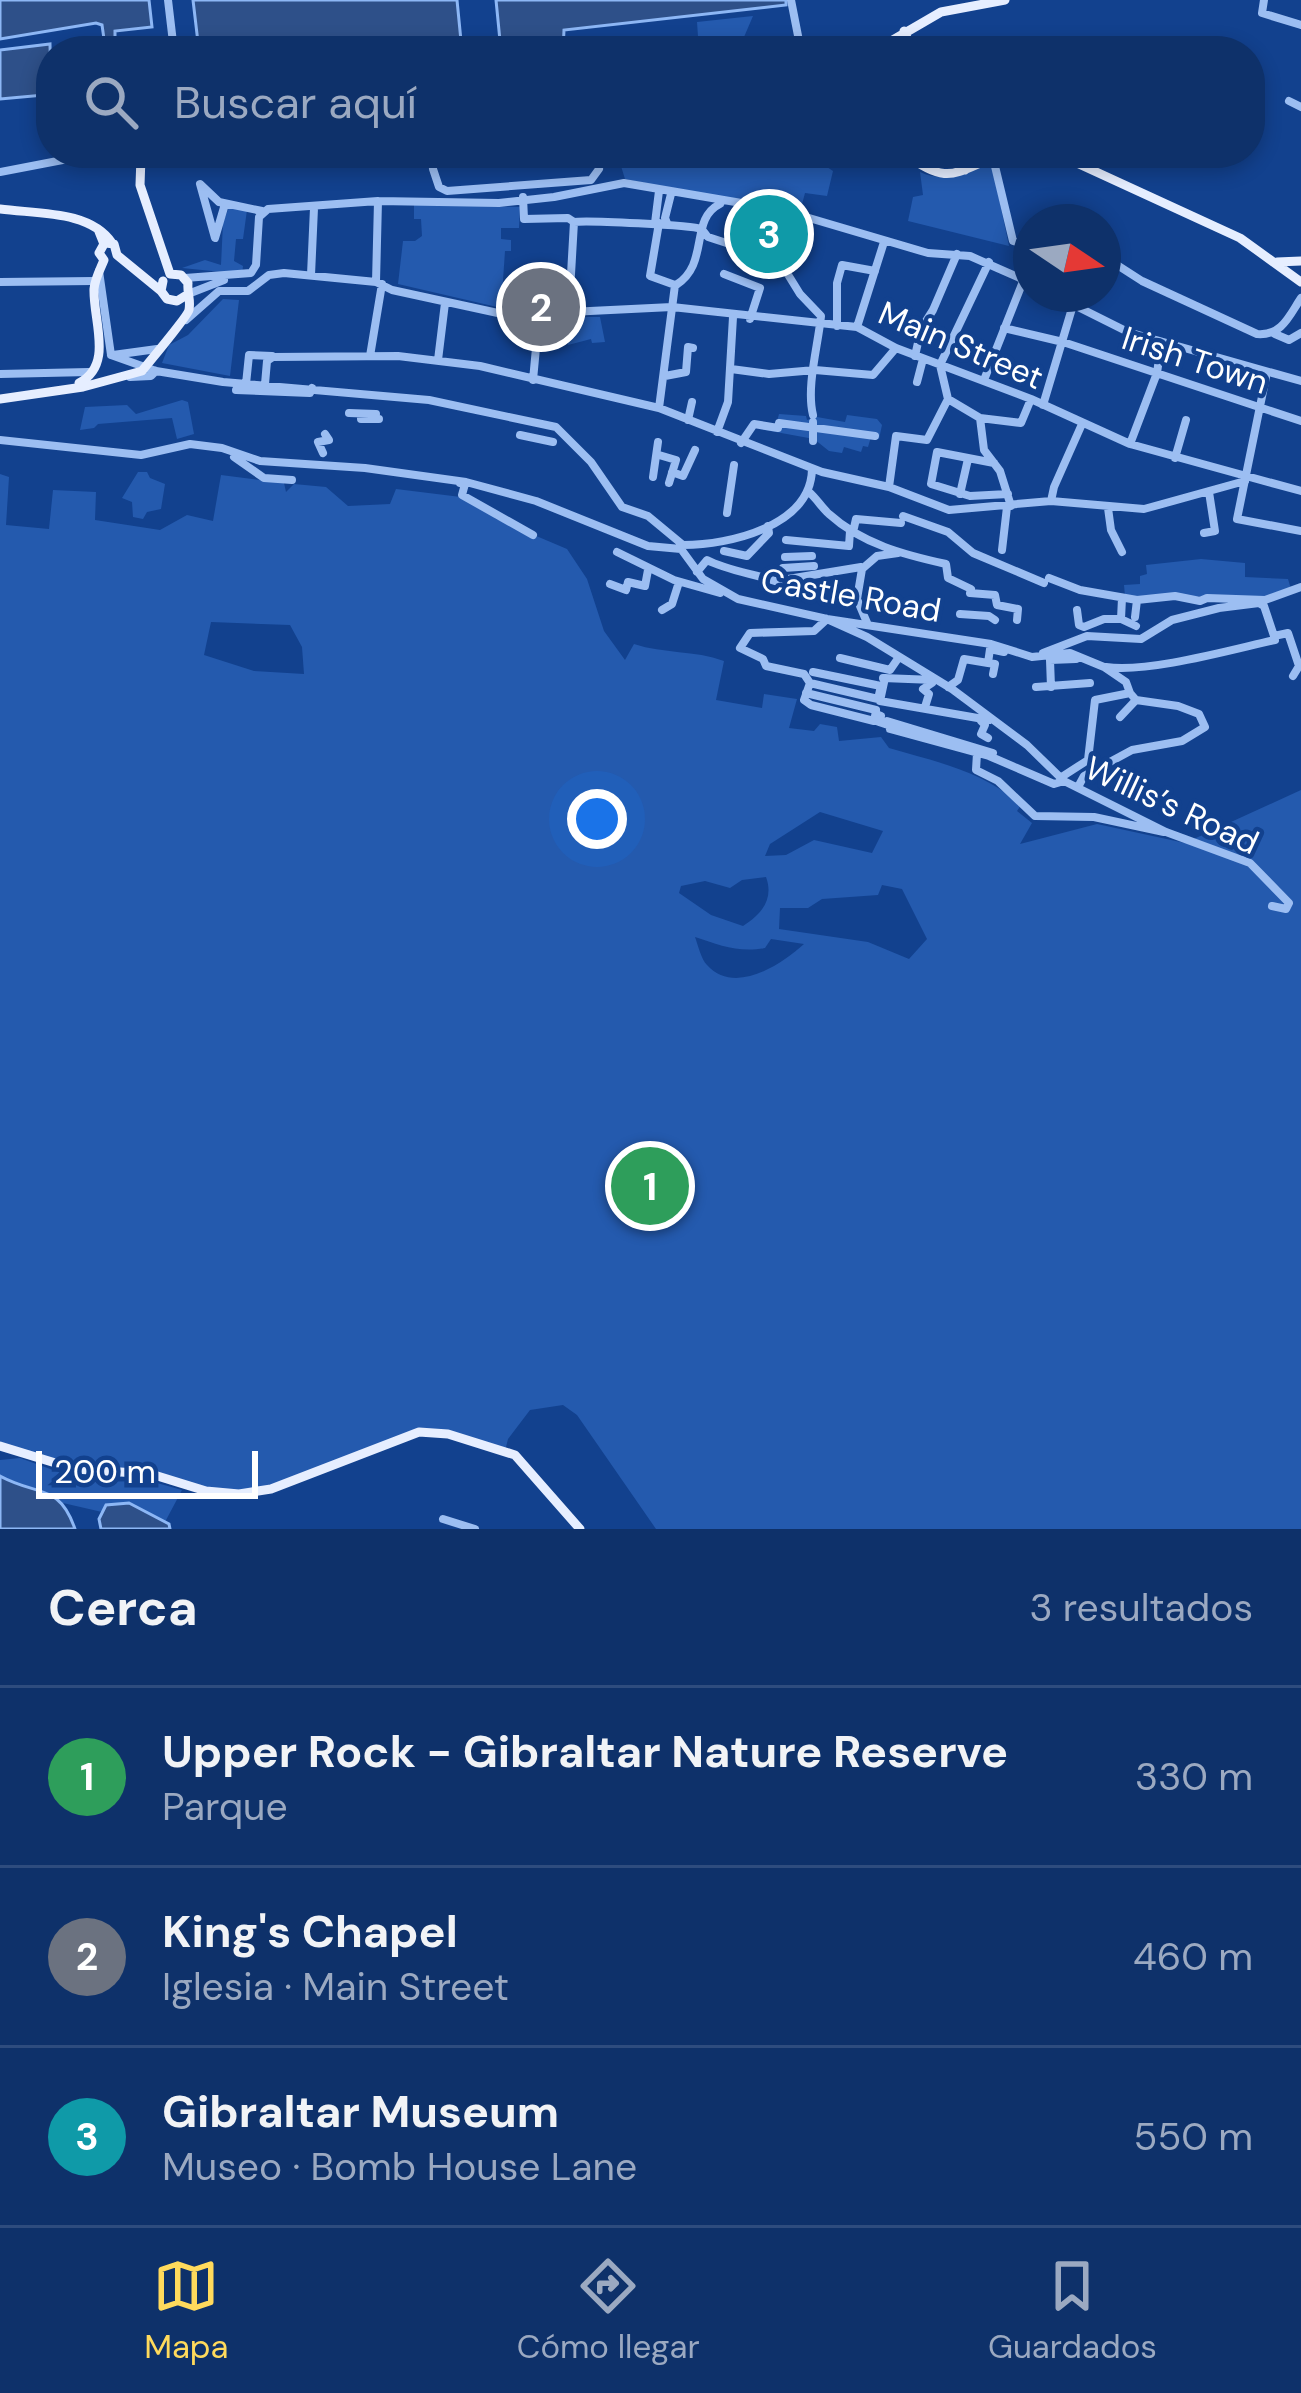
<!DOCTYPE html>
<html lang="es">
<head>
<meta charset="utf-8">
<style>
  body { margin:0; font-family:"DM Sans",sans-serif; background:#173970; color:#f1f3f6 }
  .compass { position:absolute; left:1013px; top:204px; width:108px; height:108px; border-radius:50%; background:#0e316a; box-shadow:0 6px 18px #0003; rotate:103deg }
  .scale { position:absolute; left:36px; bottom:30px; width:222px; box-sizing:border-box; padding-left:12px; border:6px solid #fff; border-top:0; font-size:33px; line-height:42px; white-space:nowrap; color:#fff; -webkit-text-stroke:9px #12418e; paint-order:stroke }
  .you { position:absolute; left:597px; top:819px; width:42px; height:42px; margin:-30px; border:9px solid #fff; border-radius:50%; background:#1a73e8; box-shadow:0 0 0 18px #1a73e833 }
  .badge { display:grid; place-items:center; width:78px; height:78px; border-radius:50%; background:#ffda5c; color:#fff; font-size:39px; font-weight:700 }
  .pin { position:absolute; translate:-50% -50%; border:6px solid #fff; box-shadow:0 3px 12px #0006 }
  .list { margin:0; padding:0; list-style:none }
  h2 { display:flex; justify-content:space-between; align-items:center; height:156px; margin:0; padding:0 48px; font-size:51px }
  h2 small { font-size:39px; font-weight:400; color:#9ba9c1 }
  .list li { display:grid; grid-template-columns:78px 1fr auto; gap:36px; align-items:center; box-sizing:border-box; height:180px; padding:0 48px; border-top:3px solid #2e4c7e }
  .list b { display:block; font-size:45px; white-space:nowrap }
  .list p { margin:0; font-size:39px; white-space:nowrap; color:#9ba9c1 }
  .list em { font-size:39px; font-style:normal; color:#9ba9c1 }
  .icon { flex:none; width:66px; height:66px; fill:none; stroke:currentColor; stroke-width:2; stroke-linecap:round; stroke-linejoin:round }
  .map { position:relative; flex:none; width:1301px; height:1529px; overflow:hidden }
  .search { position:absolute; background:#0e316a; box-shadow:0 6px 18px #0003; left:36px; right:36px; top:36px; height:132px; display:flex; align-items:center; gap:30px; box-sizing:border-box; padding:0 42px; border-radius:48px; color:#9ba9c1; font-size:45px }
  .sheet { height:696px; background:#0e316a }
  nav { display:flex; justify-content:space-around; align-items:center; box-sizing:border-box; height:168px; border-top:3px solid #2e4c7e; background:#0e316a; font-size:33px; color:#9ba9c1 }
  nav a { display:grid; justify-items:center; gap:6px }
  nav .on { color:#ffda5c }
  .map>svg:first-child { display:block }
  .green { fill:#245aae; fill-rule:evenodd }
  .water { fill:#2e5089; stroke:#8db7f5; stroke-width:3 }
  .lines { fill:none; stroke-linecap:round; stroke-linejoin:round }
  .minor { stroke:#9cbef2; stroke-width:8 }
  .major { stroke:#e6eeff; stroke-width:9 }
  .labels { text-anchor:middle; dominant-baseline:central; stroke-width:9; stroke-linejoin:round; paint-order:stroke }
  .street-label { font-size:33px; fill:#fff; stroke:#12418e }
</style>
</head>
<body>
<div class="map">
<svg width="1301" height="1529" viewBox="0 0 1301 1529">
  <rect width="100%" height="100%" fill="#12418e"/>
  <path class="green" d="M753,16L738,51H699L697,22Z
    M617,153H834L827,167L833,171L827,196L805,193L801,208L708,196L625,179Z
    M991,161L1009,246L908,221L913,197L923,195L920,172C946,184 966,171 991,161Z
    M414,204L520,207L519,228H501V239L511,240V251H505L502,295H498L497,307L398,284L403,241H415L422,236L421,219H414Z
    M229,207L247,210L243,239H236L234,261L243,266L242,274L182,268L205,260L221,265L223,223Z
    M223,299L239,300L230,376L162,363L169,345L188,335Z
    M563,317H600L605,342L592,343L591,339L568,345L566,333H563Z
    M182,400L188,402L194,434L177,439L172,418L98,424L94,428L80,430L85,407L127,405L136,414Z
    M779,414L806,416L807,420L817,417L845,422L847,415L877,419L882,425L879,439L871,437L868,447L863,446L861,452L844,447L842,453L829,451L814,439L759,429L761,422L776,425Z
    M138,472H147L150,478L165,484L161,509L147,512L143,519L133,517L132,502L122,498Z
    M0,474L9,477L6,525L49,529L53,490L96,492L95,520L160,530L187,515L213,521L221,475L284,483L286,492L294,484L326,487L348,506L390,504L396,489L469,498L496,519L567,549L587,579L604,631L625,660L634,644C664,654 694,650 724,661L716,700L762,708L764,694L797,699L789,728L814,731L820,724L837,727L839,741L881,737L889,748C937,762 983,771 1021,805L1017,811L1032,823L1020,844L1097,824L1185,843L1301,790V1529H656L577,1415L563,1405L530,1410L508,1439L505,1451L425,1431L281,1486L226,1494L166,1477L90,1471L0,1446ZM211,622L290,625L302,647L304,674L254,671L204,655ZM820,812L883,831L872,853L814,840L786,855L765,856L770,844ZM766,877C774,899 762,914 743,926L711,915L679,893L681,886L705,881L730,888L742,880ZM882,885L902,889L927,939L909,959L868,942L779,929L780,908H808L822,899L878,895ZM695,937C719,945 739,953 765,948L771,939L804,944C782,964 735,996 707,965C701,959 698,945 695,937Z
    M1201,559L1245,563V577L1288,579L1291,589L1270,597L1125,596L1124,585L1140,584V576L1147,574L1146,565Z
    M20,1458L86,1482L150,1481L182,1490L165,1522C140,1512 127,1494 102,1512L63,1503L56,1496L0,1476V1460Z"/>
  <path class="water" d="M0,0H149L152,27L115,31V38L104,39L102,25L96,23L0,39Z
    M193,0H457L462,51H199Z
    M496,0H786V5L564,30L563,51H501Z
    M50,44L51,98L44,95L0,99V50Z
    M0,1476C39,1497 59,1483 75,1529H0Z
    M129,1503L169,1524L170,1529H101L99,1519L106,1505Z"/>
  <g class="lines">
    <path class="minor" d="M168,0L174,51
      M791,0L801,51
      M1264,0L1262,13L1301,25
      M1289,101L1301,107
      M434,153V154
      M993,158L1013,241L1031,246
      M433,169L439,187L447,191L591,180L599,169
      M0,172L99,153
      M523,197L524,219L568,218L574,222C585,220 692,225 701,229C704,231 705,234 708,237L779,260L800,294L821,316C818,346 806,387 813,415
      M225,204L215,238L200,184L219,202L262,211
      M655,223L659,191
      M659,223L650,276L675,285
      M667,223L665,218L671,194
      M1103,256L1142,281L1257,334C1282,336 1289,316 1301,298
      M779,260L783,256L782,210
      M99,271L111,355
      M724,274L760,288L750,319
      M311,275L314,208
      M185,278L251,273L256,265L259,217L268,209L378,201L499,203L554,197L624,183L782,210L928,253L970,256L1031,283
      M0,282L94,281
      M376,282L378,201
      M676,285C710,264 689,219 720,204
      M188,294L224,280
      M1052,294L1128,332L1301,381
      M565,313L569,309L574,222
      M186,320L219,291H248L269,275L284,273L376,282L392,290L507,315L672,307L857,327L896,348L1031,399L1130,444L1301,491
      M837,326V283L842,265L875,271
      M857,327L884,242
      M1004,328L1063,342L1301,421
      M1275,334L1289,340L1301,333
      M111,355L156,371L223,382L429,400L556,427L591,462L622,507L648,516L683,545C730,545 811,526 812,469
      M113,355L157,349
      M370,356L382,284
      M915,356L921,329L933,310L957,254
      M438,360L445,303
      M731,369L769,374L815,370L873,375L896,348
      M0,374L89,372
      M665,376L686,372L688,347L693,348
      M130,377L151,376L156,371
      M1266,377L1237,519L1301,531
      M533,380L539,316
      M984,380L1024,279
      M917,382L923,359
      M246,384L249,355L272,356
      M265,384L267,361L273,357L398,356L480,366L659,408L822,472L889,487L949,510L1051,501L1144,509L1245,481
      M236,390L310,393L312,388
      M948,399L980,418L984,450L1000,471L1011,506
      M1043,405L1073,305
      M659,408L675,285
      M349,413L376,414
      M361,414V419H379
      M980,418L1021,423L1031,399
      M688,420L692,402
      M717,432L728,402L733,317
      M520,435L553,442
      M0,440L141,455L190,444L222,448L260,461L365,468L466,482L536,501L648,546L681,549
      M813,441V422
      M741,443L754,424L778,428L779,423L875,436
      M1130,444L1157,373L1160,352
      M323,453L318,442L329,440L325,434
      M659,455L676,460L669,483
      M234,457L264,478L292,480
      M1175,458L1186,420
      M994,463L937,452L931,484L970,496L1008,494
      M672,472L683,476L695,450
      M653,477L658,442
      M460,483L465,484L462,495L533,535
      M889,487L896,436L927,440L948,399L940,365L989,262
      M809,492C817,499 822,508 829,514C862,544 905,555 946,564L948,578L971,589
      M960,494L968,459
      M1051,501L1054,487L1082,424
      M1108,508L1111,530L1122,552
      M727,513L734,465
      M903,516L948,532L973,553L1044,583
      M853,532L856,519L901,523
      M1204,533L1215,531L1209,492
      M786,540L849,546L850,531
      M681,549L703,579L738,599L827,619L991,644L1032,657L1070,653L1104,667L1126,682L1130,693
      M1002,550L1007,507
      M724,551L747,556L769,533L768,526
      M617,552L674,580L720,593
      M785,557L812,556
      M783,568L814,566
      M697,572L707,560C728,571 757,574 781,583
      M1049,578L1080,590L1137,600L1175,596L1200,601L1207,598L1265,600L1301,587
      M782,580L861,567
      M610,584L626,590L628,582L645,586L648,570
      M970,593L995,595L997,605L1018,609L1017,620
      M1122,598L1121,619L1136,626
      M662,610L672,604L679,582
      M1077,610L1079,625L1084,627L1104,619H1121
      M960,614L989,616L995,620
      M1135,617L1137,600
      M827,619L867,637L952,689L1027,745L1064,781L1166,832L1250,863L1289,903L1286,909L1272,906
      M827,619L814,631L750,633L740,648L763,659L766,666L804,674L810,683L878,699L881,686L876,685
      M868,625L857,599L862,569L877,556L898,553
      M1043,653L1087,636L1141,639L1172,620L1219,608L1259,603L1264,606L1274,636
      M840,658L890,670L899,657
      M988,663L990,649L1004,652
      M988,663L995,664L993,674
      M1106,667C1149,673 1230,650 1275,640L1274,636L1288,633L1299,666L1293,676
      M813,672L876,685
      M883,678L934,680
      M885,678L880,701L989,720
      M810,683L804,700L811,705L874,721L876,711
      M948,687L958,680L964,659L988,663
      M1036,687L1090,683
      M1051,687L1050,660L1076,659
      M806,693L876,710
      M925,707L929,694L923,689L932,683
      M876,714L881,716L879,722L891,726L890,729L989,756L1054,784L1064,781
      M1120,717L1136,700
      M887,721L993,753
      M981,721L985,725L981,734L988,738
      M977,753L976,770L998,781L1035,816L1094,817L1164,832
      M1060,778L1088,760L1095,700L1130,693
      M1078,787L1084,776L1132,750L1182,741L1205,727L1199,714L1178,706L1136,700L1130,693
      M443,1519L475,1529"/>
    <path class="major" d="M904,31L913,51
      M874,51L941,12L1005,0
      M204,153L299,161L359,153
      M904,153C952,190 956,169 1006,153
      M958,153L965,170
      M1055,153L1240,238L1301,282
      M141,157L140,185L170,274
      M0,209C36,214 90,210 112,243
      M106,243L114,244L117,255L161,291
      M1277,262L1301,261
      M163,281L161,291L167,299L177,301L185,296
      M79,383C114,365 93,321 94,289C95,278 100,270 104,260L99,253L104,244L98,229
      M0,399L83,387L142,371C150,361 188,316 189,310C191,298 187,295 188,283L181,275L170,274
      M0,1446L75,1469L151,1474L206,1491L239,1494L271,1489L419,1432L448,1434L515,1455L580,1529"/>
  </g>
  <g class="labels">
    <g class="street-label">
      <text transform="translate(961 345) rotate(23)">Main Street</text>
      <text transform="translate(1195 360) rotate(18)">Irish Town</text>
      <text transform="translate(851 595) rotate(10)">Castle Road</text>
      <text transform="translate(1172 805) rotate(25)">Willis’s Road</text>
    </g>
  </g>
</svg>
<svg class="compass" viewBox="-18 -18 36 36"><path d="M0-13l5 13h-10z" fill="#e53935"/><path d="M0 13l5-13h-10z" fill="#9ba9c1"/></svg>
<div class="scale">200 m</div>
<div class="you"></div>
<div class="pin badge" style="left:650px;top:1186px;background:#2e9e5b">1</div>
<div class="pin badge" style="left:541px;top:307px;background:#6b7280">2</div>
<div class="pin badge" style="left:769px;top:234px;background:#0f9aa8">3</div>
<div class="search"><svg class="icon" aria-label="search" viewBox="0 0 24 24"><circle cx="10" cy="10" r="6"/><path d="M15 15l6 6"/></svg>Buscar aquí</div>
</div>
<section class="sheet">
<h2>Cerca<small>3 resultados</small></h2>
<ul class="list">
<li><span class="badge" style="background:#2e9e5b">1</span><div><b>Upper Rock - Gibraltar Nature Reserve</b><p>Parque</p></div><em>330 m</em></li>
<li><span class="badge" style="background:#6b7280">2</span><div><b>King's Chapel</b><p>Iglesia · Main Street</p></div><em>460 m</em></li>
<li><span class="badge" style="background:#0f9aa8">3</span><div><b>Gibraltar Museum</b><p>Museo · Bomb House Lane</p></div><em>550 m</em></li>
</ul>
</section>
<nav>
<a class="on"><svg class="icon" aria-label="map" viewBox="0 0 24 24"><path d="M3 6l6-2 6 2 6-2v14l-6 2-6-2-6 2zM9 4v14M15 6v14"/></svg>Mapa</a>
<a><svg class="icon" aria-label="directions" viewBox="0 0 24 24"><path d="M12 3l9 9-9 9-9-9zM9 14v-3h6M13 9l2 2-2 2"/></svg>Cómo llegar</a>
<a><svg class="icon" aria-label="saved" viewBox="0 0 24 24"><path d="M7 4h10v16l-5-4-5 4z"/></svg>Guardados</a>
</nav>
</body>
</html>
